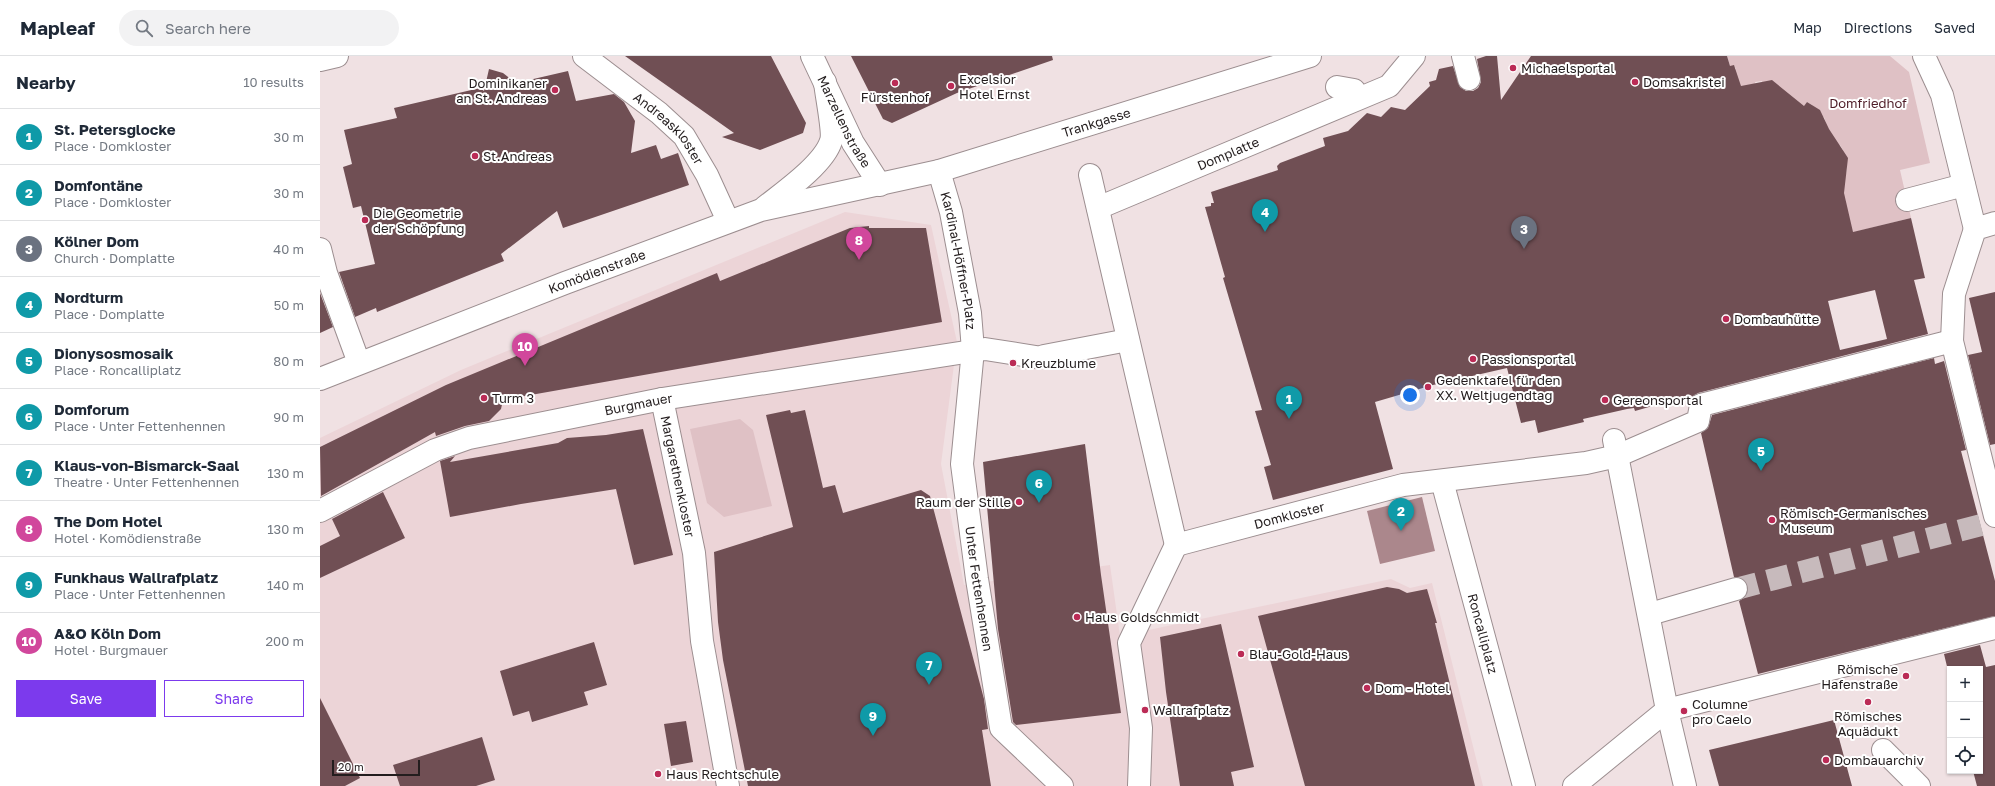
<!DOCTYPE html>
<html lang="en">
<head>
<meta charset="utf-8">
<style>
  body { margin:0; font-family:"Golos Text",sans-serif; background:#f2f2f3; color:#1f2937 }
  .controls { position:absolute; right:12px; bottom:12px; display:grid; overflow:hidden; border-radius:0px; box-shadow:0 1px 3px #0004 }
  .controls button { width:36px; height:36px; display:grid; place-items:center; padding:0; border:0; border-bottom:1px solid #e0e1e3; background:#fff; color:#1f2937; font:20px sans-serif }
  .scale { position:absolute; left:12px; bottom:10px; width:88px; box-sizing:border-box; padding-left:4px; border:2px solid #231d1e; border-top:0; font-size:11px; line-height:14px; white-space:nowrap; color:#231d1e; -webkit-text-stroke:3px #fff; paint-order:stroke }
  .you { position:absolute; left:1090px; top:339px; width:14px; height:14px; margin:-10px; border:3px solid #fff; border-radius:50%; background:#1a73e8; box-shadow:0 0 0 6px #1a73e833 }
  .badge { display:grid; place-items:center; width:26px; height:26px; border-radius:50%; background:#7c3aed; color:#fff; font-size:13px; font-weight:700 }
  .pin { position:absolute; translate:-50% -33px; filter:drop-shadow(0 1px 2px #0008) }
  .pin::after { content:''; position:absolute; top:21px; width:14px; height:12px; background:inherit; clip-path:polygon(0 0,100% 0,50% 100%) }
  .list { margin:0; padding:0; list-style:none }
  h2 { display:flex; justify-content:space-between; align-items:center; height:52px; margin:0; padding:0 16px; font-size:17px }
  h2 small { font-size:13px; font-weight:400; color:#747a83 }
  .list li { display:grid; grid-template-columns:26px 1fr auto; gap:12px; align-items:center; box-sizing:border-box; height:56px; padding:0 16px; border-top:1px solid #e0e1e3 }
  .list b { display:block; font-size:15px; white-space:nowrap }
  .list p { margin:0; font-size:13px; white-space:nowrap; color:#747a83 }
  .list em { font-size:13px; font-style:normal; color:#747a83 }
  .actions { display:flex; gap:8px; padding:12px 16px }
  .actions a { flex:1; padding:9px 0; border:1px solid #7c3aed; border-radius:0px; text-align:center; font-size:14px; color:#7c3aed }
  .actions .main { background:#7c3aed; color:#fff }
  .icon { flex:none; width:22px; height:22px; fill:none; stroke:currentColor; stroke-width:2; stroke-linecap:round; stroke-linejoin:round }
  .map { position:relative; flex:none; width:1675px; height:730px; overflow:hidden }
  header { display:flex; align-items:center; gap:24px; box-sizing:border-box; height:56px; padding:0 20px; background:#fff; border-bottom:1px solid #e0e1e3 }
  header strong { font-size:19px }
  nav { display:flex; gap:22px; margin-inline-start:auto; font-size:14px }
  .search { width:280px; height:36px; background:#f2f2f3; display:flex; align-items:center; gap:10px; box-sizing:border-box; padding:0 14px; border-radius:22px; color:#747a83; font-size:15px }
  main { display:flex }
  aside { flex:1; background:#fff }
  .map>svg:first-child { display:block }
  .built { fill:#ecd4d7 }
  .green { fill:#dfc1c5 }
  .water { fill:#ab878c }
  .building { fill:#704f54; fill-rule:evenodd }
  .lines { fill:none; stroke-linecap:round; stroke-linejoin:round }
  .minor-tunnel { stroke:#c7babc; stroke-width:22; stroke-dasharray:22 11; stroke-linecap:butt }
  .minor-casing { stroke:#9c8e90; stroke-width:24 }
  .minor { stroke:#fff; stroke-width:22 }
  .poi-dot { fill:#bb2b56; stroke:#fff; stroke-width:1.5 }
  .labels { text-anchor:middle; dominant-baseline:central; stroke-width:4; stroke-linejoin:round; paint-order:stroke }
  .poi-label { font-size:13px; fill:#231d1e; stroke:#fff; text-anchor:start }
  .park-label { font-size:13px; fill:#4f1d28; stroke:#fff }
  .street-label { font-size:13px; fill:#231d1e; stroke:#fff }
</style>
</head>
<body>
<header>
<strong>Mapleaf</strong>
<div class="search"><svg class="icon" aria-label="search" viewBox="0 0 24 24"><circle cx="10" cy="10" r="6"/><path d="M15 15l6 6"/></svg>Search here</div>
<nav><a>Map</a><a>Directions</a><a>Saved</a></nav>
</header>
<main>
<aside>
<h2>Nearby<small>10 results</small></h2>
<ul class="list">
<li><span class="badge" style="background:#0f9aa8">1</span><div><b>St. Petersglocke</b><p>Place · Domkloster</p></div><em>30 m</em></li>
<li><span class="badge" style="background:#0f9aa8">2</span><div><b>Domfontäne</b><p>Place · Domkloster</p></div><em>30 m</em></li>
<li><span class="badge" style="background:#6b7280">3</span><div><b>Kölner Dom</b><p>Church · Domplatte</p></div><em>40 m</em></li>
<li><span class="badge" style="background:#0f9aa8">4</span><div><b>Nordturm</b><p>Place · Domplatte</p></div><em>50 m</em></li>
<li><span class="badge" style="background:#0f9aa8">5</span><div><b>Dionysosmosaik</b><p>Place · Roncalliplatz</p></div><em>80 m</em></li>
<li><span class="badge" style="background:#0f9aa8">6</span><div><b>Domforum</b><p>Place · Unter Fettenhennen</p></div><em>90 m</em></li>
<li><span class="badge" style="background:#0f9aa8">7</span><div><b>Klaus-von-Bismarck-Saal</b><p>Theatre · Unter Fettenhennen</p></div><em>130 m</em></li>
<li><span class="badge" style="background:#d1479c">8</span><div><b>The Dom Hotel</b><p>Hotel · Komödienstraße</p></div><em>130 m</em></li>
<li><span class="badge" style="background:#0f9aa8">9</span><div><b>Funkhaus Wallrafplatz</b><p>Place · Unter Fettenhennen</p></div><em>140 m</em></li>
<li><span class="badge" style="background:#d1479c">10</span><div><b>A&amp;O Köln Dom</b><p>Hotel · Burgmauer</p></div><em>200 m</em></li>
</ul>
<div class="actions"><a class="main">Save</a><a>Share</a></div>
</aside>
<div class="map">
<svg width="1675" height="730" viewBox="0 0 1675 730">
  <rect width="100%" height="100%" fill="#f0e1e3"/>
  <path class="built" d="M525,156L611,169L637,286L621,408L644,529L790,509L800,580L1071,523L1090,532L1112,527L1163,730H0V382L141,314Z"/>
  <path class="green" d="M1407,0H1570L1589,16L1610,107L1580,114L1591,162L1530,177L1525,142L1519,143V117L1526,118L1527,111L1520,110L1517,98L1523,94L1520,89L1514,93L1504,61L1498,64L1492,49L1487,46L1483,52L1443,30L1442,25L1435,26L1436,32L1428,36L1397,24L1416,13L1414,10H1410Z
    M420,363L433,374L452,450L404,461L387,447L370,373Z"/>
  <path class="water" d="M1102,441L1115,495L1060,508L1047,455Z"/>
  <path class="building" d="M305,0H451L486,67L483,77L440,94L402,81L414,77Z
    M531,0H732L733,4L637,37L572,67L563,63Z
    M1166,0H1177L1181,44L1211,0H1407L1410,10L1414,9L1421,30L1452,24L1484,50L1487,46L1500,54L1509,73L1528,102L1524,137L1533,176L1591,162L1605,222L1594,224L1608,278L1378,337L1372,341L1371,339L1315,355L1314,352L1307,353L1263,363L1264,366L1218,377L1215,364L1201,367L1187,312L1113,329L1055,346L1073,413L953,444L944,411L951,409L935,355L942,354L903,222L905,221L885,151L891,150V147H894L891,136L958,114L957,110L960,107L1005,90L1003,82L1028,75L1047,57L1061,61L1071,51L1085,54L1110,30L1109,26L1116,24L1119,13L1133,10L1140,31L1146,35H1153L1158,32L1161,26L1157,3ZM1555,234L1567,283L1520,294L1508,245Z
    M169,13L183,17L196,27L248,15L256,45L294,38L304,46L315,65L311,97L336,89L341,103L358,97L369,129L243,172L237,155L181,198L184,205L57,256L56,252L35,261L19,216L55,208L41,150L33,152L23,111L32,108L24,74L77,62L74,52L160,32L164,35Z
    M549,170V172H606L622,266L183,344L181,353L169,365L145,370L116,380L115,376L1,440L0,391L126,329L397,217L400,225L530,172Z
    M1675,236V388L1670,389L1648,299L1662,296L1649,242Z
    M0,237L13,271L0,277Z
    M1614,302L1615,308L1624,305L1646,394L1641,395L1675,525V560L1438,618L1419,545L1425,541L1428,536V530L1424,524L1414,521L1381,377L1388,372L1392,359Z
    M470,354L471,357L485,354L503,432L515,429L523,457L601,434L610,440L664,643L668,673L662,674L671,730H428L403,604L398,566L394,496L473,471L446,359Z
    M323,373L353,499L314,509L296,433L201,448L130,461L120,405L135,400L130,406L238,387L247,382L286,379Z
    M765,388L781,519L801,657L696,669L693,666L678,573L663,406Z
    M63,436L85,482L0,522V490L20,480L12,463Z
    M1067,531L1079,533L1087,537L1107,533L1117,567H1115L1155,730H985L938,560Z
    M901,568L934,711L911,716L914,730H860L846,636L840,581Z
    M274,586L287,629L264,636L268,649L212,666L209,655L193,660L180,615Z
    M1660,589L1666,611L1675,609V730H1657L1653,715H1660V613H1630V623L1624,598Z
    M0,642L40,722L25,730H0Z
    M1514,664L1532,730H1399L1389,694Z
    M366,665L373,706L351,710L344,668Z
    M162,681L175,724L156,730H80L73,709Z"/>
  <g class="lines">
    <path class="minor-tunnel" d="M1416,533L1661,469"/>
    <defs>
      <g id="minor">
        <path id="s1" d="M264,0L339,57L364,80L387,119L408,165"/>
        <path id="s2" d="M492,0L533,87L560,129"/>
        <path d="M1143,0L1149,23"/>
        <path d="M1604,0L1622,39L1655,173"/>
        <path d="M0,4L17,0"/>
        <path d="M1017,31L1034,34L1038,42"/>
        <path id="s3" d="M619,115L631,156L650,257L653,294L642,408L657,523L681,672L742,730"/>
        <path id="s4" d="M770,119L856,489L1083,429L1266,407L1297,400L1378,365L1381,349L1632,285"/>
        <path d="M1587,144L1644,129"/>
        <path d="M445,151C464,136 504,108 511,85C514,76 506,38 505,26"/>
        <path id="s5" d="M778,152L1069,30L1094,0"/>
        <path d="M1675,167L1655,173L1634,238L1632,285L1675,460"/>
        <path d="M0,193L6,217L39,307"/>
        <path d="M724,300L808,284"/>
        <path id="s6" d="M0,323L245,227L441,154L619,115L990,0"/>
        <path id="s7" d="M342,343L374,497L382,585L408,730"/>
        <path d="M1294,384L1347,654L1365,730"/>
        <path id="s8" d="M1122,425L1204,730"/>
        <path id="s9" d="M0,455L115,394L149,382L342,343L665,293L716,301"/>
        <path d="M1330,558L1416,533"/>
        <path d="M1563,694L1599,730"/>
        <path d="M819,730L821,672L809,587L856,489"/>
        <path d="M1254,730L1347,654L1675,572"/>
      </g>
    </defs>
    <use href="#minor" class="minor-casing"/>
    <use href="#minor" class="minor"/>
  </g>
  <g class="poi-dot">
    <circle cx="1193" cy="12" r="4"/>
    <circle cx="1315" cy="26" r="4"/>
    <circle cx="575" cy="27" r="4"/>
    <circle cx="631" cy="30" r="4"/>
    <circle cx="235" cy="34" r="4"/>
    <circle cx="155" cy="100" r="4"/>
    <circle cx="45" cy="164" r="4"/>
    <circle cx="1406" cy="263" r="4"/>
    <circle cx="1153" cy="303" r="4"/>
    <circle cx="693" cy="307" r="4"/>
    <circle cx="1108" cy="331" r="4"/>
    <circle cx="164" cy="342" r="4"/>
    <circle cx="1285" cy="344" r="4"/>
    <circle cx="699" cy="446" r="4"/>
    <circle cx="1452" cy="464" r="4"/>
    <circle cx="757" cy="561" r="4"/>
    <circle cx="921" cy="598" r="4"/>
    <circle cx="1586" cy="620" r="4"/>
    <circle cx="1047" cy="632" r="4"/>
    <circle cx="1548" cy="646" r="4"/>
    <circle cx="825" cy="654" r="4"/>
    <circle cx="1364" cy="655" r="4"/>
    <circle cx="1506" cy="704" r="4"/>
    <circle cx="338" cy="718" r="4"/>
  </g>
  <g class="labels">
    <g class="poi-label">
      <text x="1201" y="12">Michaelsportal</text>
      <text x="639" y="23">Excelsior<tspan x="639" dy="15">Hotel Ernst</tspan></text>
      <text x="1323" y="26">Domsakristei</text>
      <text x="227" y="27" text-anchor="end">Dominikaner<tspan x="227" dy="15">an St. Andreas</tspan></text>
      <text x="575" y="41" text-anchor="middle">Fürstenhof</text>
      <text x="163" y="100">St.Andreas</text>
      <text x="53" y="157">Die Geometrie<tspan x="53" dy="15">der Schöpfung</tspan></text>
      <text x="1414" y="263">Dombauhütte</text>
      <text x="1161" y="303">Passionsportal</text>
      <text x="701" y="307">Kreuzblume</text>
      <text x="1116" y="324">Gedenktafel für den<tspan x="1116" dy="15">XX. Weltjugendtag</tspan></text>
      <text x="172" y="342">Turm 3</text>
      <text x="1293" y="344">Gereonsportal</text>
      <text x="691" y="446" text-anchor="end">Raum der Stille</text>
      <text x="1460" y="457">Römisch-Germanisches<tspan x="1460" dy="15">Museum</tspan></text>
      <text x="765" y="561">Haus Goldschmidt</text>
      <text x="929" y="598">Blau-Gold-Haus</text>
      <text x="1578" y="613" text-anchor="end">Römische<tspan x="1578" dy="15">Hafenstraße</tspan></text>
      <text x="1055" y="632">Dom - Hotel</text>
      <text x="1372" y="648">Columne<tspan x="1372" dy="15">pro Caelo</tspan></text>
      <text x="833" y="654">Wallrafplatz</text>
      <text x="1548" y="660" text-anchor="middle">Römisches<tspan x="1548" dy="15">Aquädukt</tspan></text>
      <text x="1514" y="704">Dombauarchiv</text>
      <text x="346" y="718">Haus Rechtschule</text>
    </g>
    <g class="park-label">
      <text x="1548" y="47">Domfriedhof</text>
    </g>
    <g class="street-label">
      <text stroke="none"><textPath href="#s2" startOffset="73">Marzellenstraße</textPath></text>
      <text stroke="none"><textPath href="#s6" startOffset="819">Trankgasse</textPath></text>
      <text stroke="none"><textPath href="#s1" startOffset="112">Andreaskloster</textPath></text>
      <text stroke="none"><textPath href="#s5" startOffset="141">Domplatte</textPath></text>
      <text stroke="none"><textPath href="#s3" startOffset="92">Kardinal-Höffner-Platz</textPath></text>
      <text stroke="none"><textPath href="#s6" startOffset="297">Komödienstraße</textPath></text>
      <text stroke="none"><textPath href="#s9" startOffset="339">Burgmauer</textPath></text>
      <text stroke="none"><textPath href="#s7" startOffset="79">Margarethenkloster</textPath></text>
      <text stroke="none"><textPath href="#s4" startOffset="497">Domkloster</textPath></text>
      <text stroke="none"><textPath href="#s3" startOffset="423">Unter Fettenhennen</textPath></text>
      <text stroke="none"><textPath href="#s8" startOffset="158">Roncalliplatz</textPath></text>
    </g>
  </g>
</svg>
<div class="controls">
<button>+</button>
<button>−</button>
<button><svg class="icon" aria-label="locate" viewBox="0 0 24 24"><circle cx="12" cy="12" r="6"/><path d="M12 2v4M12 18v4M2 12h4M18 12h4"/></svg></button>
</div>
<div class="scale">20 m</div>
<div class="you"></div>
<div class="pin badge" style="left:969px;top:363px;background:#0f9aa8">1</div>
<div class="pin badge" style="left:1081px;top:475px;background:#0f9aa8">2</div>
<div class="pin badge" style="left:1204px;top:193px;background:#6b7280">3</div>
<div class="pin badge" style="left:945px;top:176px;background:#0f9aa8">4</div>
<div class="pin badge" style="left:1441px;top:415px;background:#0f9aa8">5</div>
<div class="pin badge" style="left:719px;top:447px;background:#0f9aa8">6</div>
<div class="pin badge" style="left:609px;top:629px;background:#0f9aa8">7</div>
<div class="pin badge" style="left:539px;top:204px;background:#d1479c">8</div>
<div class="pin badge" style="left:553px;top:680px;background:#0f9aa8">9</div>
<div class="pin badge" style="left:205px;top:310px;background:#d1479c">10</div>
</div>
</main>
</body>
</html>
